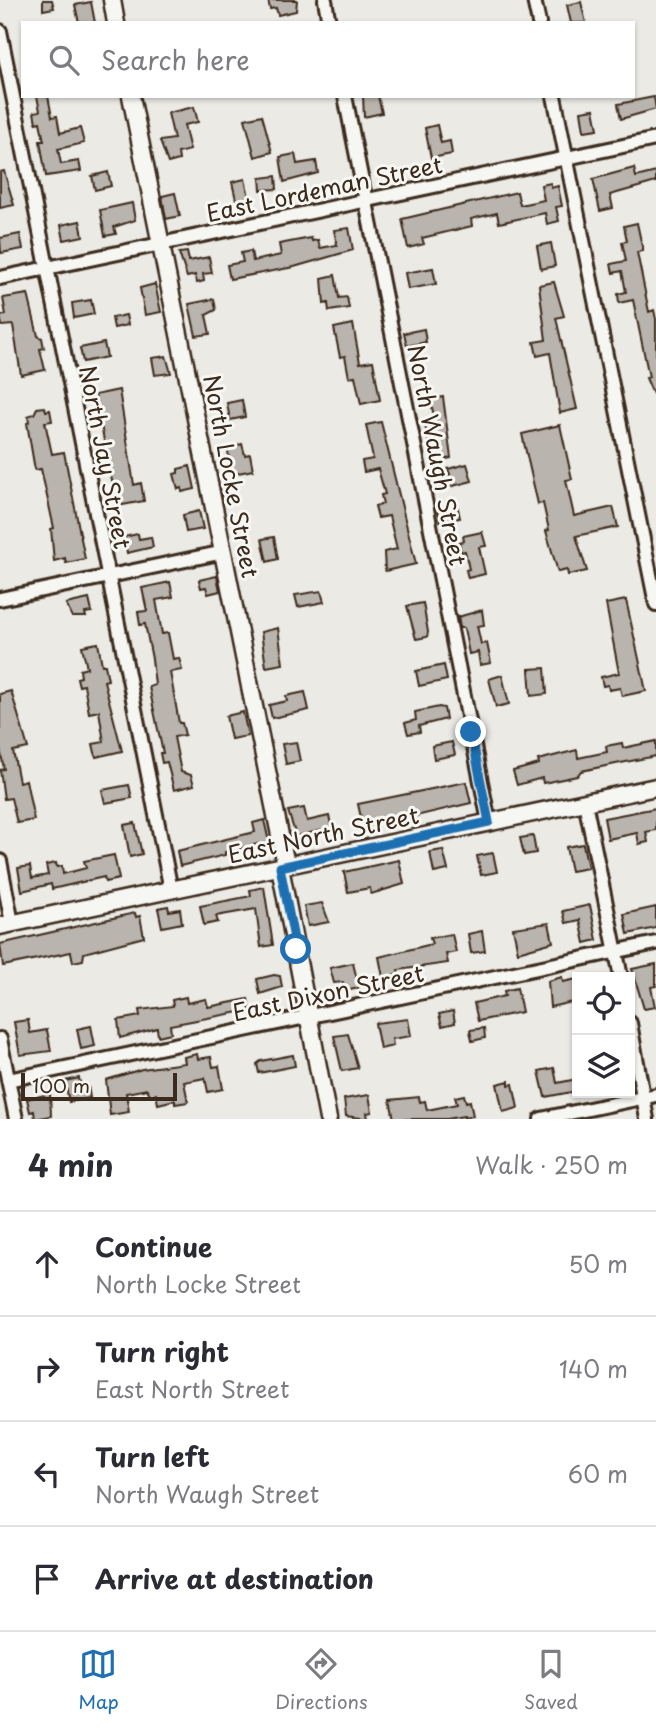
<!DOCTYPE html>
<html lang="en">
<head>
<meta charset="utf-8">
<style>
  body { margin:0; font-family:"Playpen Sans",sans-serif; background:#f7f7f7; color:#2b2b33 }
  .controls { position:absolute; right:21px; bottom:21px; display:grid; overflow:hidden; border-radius:0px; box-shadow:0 2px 5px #0004 }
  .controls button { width:63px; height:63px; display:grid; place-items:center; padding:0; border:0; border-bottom:2px solid #e1e1e2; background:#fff; color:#2b2b33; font:35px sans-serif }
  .scale { position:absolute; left:21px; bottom:18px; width:156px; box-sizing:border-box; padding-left:7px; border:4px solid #3b2a1e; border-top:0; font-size:19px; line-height:24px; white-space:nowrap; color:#3b2a1e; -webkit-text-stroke:5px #f6f6f2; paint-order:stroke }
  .stop { position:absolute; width:21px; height:21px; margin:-16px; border:5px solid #1f6fb2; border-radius:50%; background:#fff }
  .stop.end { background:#1f6fb2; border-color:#fff; box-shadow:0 2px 7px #0008 }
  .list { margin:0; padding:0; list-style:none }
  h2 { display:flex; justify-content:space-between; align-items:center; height:91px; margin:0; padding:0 28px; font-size:30px }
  h2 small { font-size:23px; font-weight:400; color:#7c7c81 }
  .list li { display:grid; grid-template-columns:46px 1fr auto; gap:21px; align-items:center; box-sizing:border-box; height:105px; padding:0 28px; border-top:2px solid #e1e1e2 }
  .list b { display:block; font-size:26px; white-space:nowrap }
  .list p { margin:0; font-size:23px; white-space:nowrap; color:#7c7c81 }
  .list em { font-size:23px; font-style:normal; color:#7c7c81 }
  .icon { flex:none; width:38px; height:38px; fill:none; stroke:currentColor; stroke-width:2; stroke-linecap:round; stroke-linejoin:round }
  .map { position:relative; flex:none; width:656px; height:1119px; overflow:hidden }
  .search { position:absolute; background:#fff; box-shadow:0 2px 5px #0004; left:21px; right:21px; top:21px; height:77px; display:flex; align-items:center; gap:18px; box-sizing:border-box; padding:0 24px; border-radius:0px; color:#7c7c81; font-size:26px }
  .sheet { height:511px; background:#fff }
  nav { display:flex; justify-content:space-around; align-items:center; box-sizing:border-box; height:98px; border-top:2px solid #e1e1e2; background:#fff; font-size:19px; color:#7c7c81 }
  nav a { display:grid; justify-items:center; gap:4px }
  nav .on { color:#1f6fb2 }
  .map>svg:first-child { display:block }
  .building { fill:#bab4ae; stroke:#3b2a1e; stroke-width:2 }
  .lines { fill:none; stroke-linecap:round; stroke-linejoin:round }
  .minor-casing { stroke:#3b2a1e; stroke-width:18 }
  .tertiary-casing { stroke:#3b2a1e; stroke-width:21 }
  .minor { stroke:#f6f6f2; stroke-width:12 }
  .tertiary { stroke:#f6f6f2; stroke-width:16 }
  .route { stroke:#1f6fb2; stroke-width:9 }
  .labels { text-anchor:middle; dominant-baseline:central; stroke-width:6; stroke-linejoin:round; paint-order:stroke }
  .street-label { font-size:23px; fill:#3b2a1e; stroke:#f6f6f2 }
</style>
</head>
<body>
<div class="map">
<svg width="656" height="1119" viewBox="0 0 656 1119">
  <rect width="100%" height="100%" fill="#ebeae5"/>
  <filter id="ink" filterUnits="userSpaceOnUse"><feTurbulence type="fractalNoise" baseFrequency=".0143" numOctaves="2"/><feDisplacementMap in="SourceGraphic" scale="14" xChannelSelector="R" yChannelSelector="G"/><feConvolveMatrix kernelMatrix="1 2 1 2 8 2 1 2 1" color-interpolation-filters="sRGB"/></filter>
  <g filter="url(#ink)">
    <path class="building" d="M43,0H52L54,8L43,10Z
      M268,0H297L296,11L278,15L276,8L270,9Z
      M91,2L95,23H79L75,5Z
      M581,2L586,23H571L567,5Z
      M37,96H48L52,117L57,116L60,133L80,128L84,143L58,149L61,164L79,161L81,171L46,176L40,141H44L40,122L36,123L34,112L40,111Z
      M363,96H378L382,113L364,117Z
      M654,97L656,109L621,119L618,104Z
      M194,107L198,122L184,125L190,150L178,153L179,160L168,163L160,141L174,139L168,113Z
      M594,109L598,129L584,131L581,111Z
      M262,115L272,152L255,157L245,119Z
      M437,125L441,143L450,141L452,154L431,158L425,128Z
      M295,154L297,164L316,161L318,173L284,182L280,157Z
      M634,168L636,177L656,172V182L610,195L613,208L600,211L593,179Z
      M4,171L14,205L0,208V172Z
      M108,172L111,186L95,190L92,176Z
      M276,176L277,189L261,190L260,178Z
      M245,179L250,201L237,204L232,182Z
      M551,183V188L558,186L562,206L556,207L559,221L547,224L545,213L499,223L497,213L471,219L472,226L422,238L424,244L408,248L402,219L517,192L520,205L544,200L541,185Z
      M175,193L180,216L166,219L162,196Z
      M132,203L135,220L114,227L116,234L105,236L100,210Z
      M80,221L83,236L64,240L61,225Z
      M637,223L643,251L637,252L649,312L654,310L656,319V394H653L646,378L649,377L633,300L619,303L618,294L626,292L622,271L613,273L611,264L626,261L622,242L627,241L624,226Z
      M349,228L353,250L294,267L230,279L227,265L243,262L241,253L251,251L253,261L281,255L279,244L311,238L312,241L318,240L320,248L337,245L334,230Z
      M20,234L23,249L1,253L0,238Z
      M551,243L555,266L541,269L537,246Z
      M187,252L189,261L209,257L212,273L203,274L204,281L197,283L195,275L187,277L179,253Z
      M433,268L436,284L408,289L405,273Z
      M335,275L339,298L347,297L349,308L329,311L328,303L324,304L322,278Z
      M554,282L564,316L556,318L577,409L560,413L550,353L537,356L534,342L546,340L539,285Z
      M155,284L161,312L145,315L140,288Z
      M28,294L38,336L42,338L44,348L40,349L45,370L21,375L13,325L2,326L0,316L6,315L3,298Z
      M214,299L216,310L206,315L210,334L196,336L189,304Z
      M91,300L94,314L74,318L72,303Z
      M126,315L128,325L114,328L112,318Z
      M353,324L360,363L373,361L380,400L361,404L355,376L349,377L345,356L340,357L334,328Z
      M424,329L426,342L407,346L404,333Z
      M104,343L107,357L83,362L80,348Z
      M166,356L171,373L155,375L152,358Z
      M119,390L134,485L141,483L144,501L117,506L95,395Z
      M443,397L451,458L438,461L434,443L429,444L425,425L436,423L430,400Z
      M242,400L245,417L230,420L227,403Z
      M45,407L46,411L50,410L52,421L45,422L52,454L64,452L85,559L66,563L65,558L54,561L51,529L54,528L41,469L35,470L27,423L29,422L28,416L34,414L37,408Z
      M381,422L416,564L385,571L384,552L397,549L389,516L378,518L375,506L383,504L381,495L385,494L378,469L364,472L362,461L373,459L366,425Z
      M560,425L572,479L566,480L574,516L613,507L618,527L576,536L587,571L568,575L567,570L558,572L546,531L549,530L543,503L538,504L522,434Z
      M242,444L245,455L250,454L253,470L233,474L227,448Z
      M467,464L472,481L449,487L446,475L450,474L448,469Z
      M190,466L195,489L182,492V488L178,489L174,474L178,473V469Z
      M457,504L460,518L440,521L437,508Z
      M199,511L203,529L186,532L183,515Z
      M482,532L486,546L479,547L485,574L468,578L466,570L469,569L465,551L461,552L459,542L464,541L463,536Z
      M138,534L139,539L151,537L153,547L127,553L124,537Z
      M274,537L278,559L267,562L262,539Z
      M217,576L220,591L208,594L206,587L201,588L199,580Z
      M170,582L173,597L156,600L162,634L168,633L173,659L179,658L182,670L170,672L179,723H182L185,735L174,737L181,772L191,775L194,785L174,790L167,762L162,763L160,753H163L149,687L155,685L152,659L145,624L140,625L138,612L147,611L142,588Z
      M321,591L324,602L298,607L295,595Z
      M89,599L92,612L85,613L86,617H72L66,604Z
      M626,600L646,691L622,696L620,688L609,690L608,685L603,686L601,677L619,673L606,604Z
      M423,603L428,632L427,637L416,639L407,606Z
      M482,610L484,625L477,626L481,644L487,643L491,663L480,665L478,652L469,654L464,628H460L458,617Z
      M278,628L283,664L266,667L261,632Z
      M98,643L102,665H105L108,680L104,681L122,751L96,757L93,744L104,742L99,711L89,713L84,685L79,686L77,678L81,677L80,670L87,668L82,646Z
      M444,665L447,680L419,686L416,671Z
      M545,668L547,694L531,696L529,669Z
      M502,675L509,704L496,707L489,679Z
      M11,691L28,748L13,751L19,782L26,780L34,820L17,823L11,798L4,799L0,770L4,769L0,749V694Z
      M305,692L309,710L272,718L269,705L287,701L286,696Z
      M439,707L444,708L446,719L419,726L420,732L408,734L405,723L416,720L415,712Z
      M243,712L248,736L231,739L226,716Z
      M656,741V756L581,771L577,776L543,783L542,778L517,785L513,771L539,764L538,760L577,750L578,758L607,752L606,746L622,743L623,748Z
      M296,742L300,761L286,764L282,744Z
      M452,742L455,755L434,759L432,746Z
      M466,782L471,803L416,816L412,813L375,821V824L363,827L358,804Z
      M129,785L132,798L105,803L102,790Z
      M304,808L307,821L329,816L332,828L296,836L288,811Z
      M656,808V830L646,832L648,842L639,844L637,833L608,839L604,818Z
      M264,820L270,846L259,848L258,844L225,852V855L180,866L177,851L255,832L253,823Z
      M135,823L142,854L130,857L124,825Z
      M533,836L536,853L524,855L520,838Z
      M583,844L588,868L571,871L566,847Z
      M443,850L448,870L434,873L430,852Z
      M493,853L497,872L481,875L477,856Z
      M114,855L119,879L105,882L104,877L52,889L51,884L22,891L18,868L30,866L32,878L48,875L46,865L56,863L57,867L62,866L63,874L86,868L84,861Z
      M399,860L404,884L371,894L370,888L348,892L344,872Z
      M264,887L273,945L261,947L256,909L216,916L218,922L204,925L200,906L251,896L250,890Z
      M322,903L329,922L308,926L304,906Z
      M590,905L597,940L585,943L580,920L566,923L563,911Z
      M168,906L169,911L180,909L182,923L162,927L158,908Z
      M656,907V928L628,934L624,914Z
      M135,913L136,917L140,916L144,937L84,953L83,960L73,962L71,952L3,966L0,944Z
      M549,923L553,942L518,952L513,928Z
      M482,931L485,951L471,953L468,934Z
      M452,934L456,952L446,954L448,963L398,970L399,974L383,977L379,957L432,944L430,938Z
      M353,963L359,988L345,991L343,982L334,983L330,968Z
      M656,964V986L651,987L655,1007L644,1009L632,969Z
      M274,975L280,976L282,987L260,994L257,979Z
      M562,977L563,982L577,979V1001L550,1007L548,981Z
      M517,988L522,1012L478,1021L474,1003L505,996L504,991Z
      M186,997L187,1003L206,999L208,1007L248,999L250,1010L170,1025L171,1033L158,1036L157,1028L120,1038L118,1020L140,1016L139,1010L173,1006L172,1000Z
      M453,1011L455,1023L442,1026L439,1014Z
      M408,1019L411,1036L392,1039L393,1046L380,1049L375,1023Z
      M28,1020L30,1033L47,1030L51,1051L20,1055L14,1022Z
      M91,1026L95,1046L81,1049L77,1029Z
      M484,1028L485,1038L472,1041L470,1030Z
      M348,1034L358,1068L342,1071L334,1036Z
      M197,1054L198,1059L211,1057L213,1067L219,1066L223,1089L208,1092L205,1078L184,1082L188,1102L175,1104V1100L158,1104L156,1094L151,1096L147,1089L126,1093L129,1112L110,1115L106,1080L142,1069L185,1063L184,1057Z
      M293,1055L295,1066L259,1073L257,1064L261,1061Z
      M554,1068L557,1083L577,1079V1091L545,1097L539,1071Z
      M79,1078L81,1087L88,1086L90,1098L69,1102L65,1081Z
      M509,1081V1085L513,1084L518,1108L503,1112L497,1084Z
      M50,1094L51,1116L35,1119L34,1111L30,1112L27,1099Z
      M369,1095L372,1112L367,1113L368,1119L346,1116L344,1099Z
      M464,1095L466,1102L470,1101L473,1116L464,1118V1116L447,1119H394L390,1100L419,1097L420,1102L425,1101L427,1110L457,1104L455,1097Z"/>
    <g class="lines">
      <defs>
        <path id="minor" d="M325,0L329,23
          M534,0L539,23
          M0,31L171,890
          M345,96L489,822
          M554,96L656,604
          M0,278L656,139
          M0,599L224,552
          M585,802L621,977
          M0,861L12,923
          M630,1023L647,1119
          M0,1039L16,1119
          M8,1080L656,943
          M541,1119L656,1095"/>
        <path id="tertiary" d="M112,0L116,23
          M131,96L286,865
          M280,867L328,1119
          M0,926L656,787"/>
      </defs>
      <use href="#minor" class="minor-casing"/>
      <use href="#tertiary" class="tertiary-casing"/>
      <use href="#minor" class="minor"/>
      <use href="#tertiary" class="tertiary"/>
    </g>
  </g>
  <g class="lines" filter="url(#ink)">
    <path class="route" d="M296,949L280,867L489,822L471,732"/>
  </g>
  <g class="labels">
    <g class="street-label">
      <text transform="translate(324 188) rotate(-12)">East Lordeman Street</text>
      <text transform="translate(438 455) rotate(79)">North Waugh Street</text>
      <text transform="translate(106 457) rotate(79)">North Jay Street</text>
      <text transform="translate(232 476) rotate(79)">North Locke Street</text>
      <text transform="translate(323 834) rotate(-12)">East North Street</text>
      <text transform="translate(328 992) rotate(-12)">East Dixon Street</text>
    </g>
  </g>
</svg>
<div class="controls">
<button><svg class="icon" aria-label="locate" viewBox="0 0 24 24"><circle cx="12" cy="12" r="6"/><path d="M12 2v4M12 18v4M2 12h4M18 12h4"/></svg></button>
<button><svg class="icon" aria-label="layers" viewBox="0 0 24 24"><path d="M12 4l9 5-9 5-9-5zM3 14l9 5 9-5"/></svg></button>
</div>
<div class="scale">100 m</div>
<div class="stop" style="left:296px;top:949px"></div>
<div class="stop end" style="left:471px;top:732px"></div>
<div class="search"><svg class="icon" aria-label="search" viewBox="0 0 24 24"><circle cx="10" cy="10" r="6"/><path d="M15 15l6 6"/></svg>Search here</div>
</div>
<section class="sheet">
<h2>4 min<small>Walk · 250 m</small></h2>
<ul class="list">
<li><svg class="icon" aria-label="ahead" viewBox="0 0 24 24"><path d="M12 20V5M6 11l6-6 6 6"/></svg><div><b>Continue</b><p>North Locke Street</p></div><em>50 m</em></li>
<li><svg class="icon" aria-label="right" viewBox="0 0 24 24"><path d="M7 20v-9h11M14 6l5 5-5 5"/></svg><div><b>Turn right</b><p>East North Street</p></div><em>140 m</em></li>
<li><svg class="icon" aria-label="left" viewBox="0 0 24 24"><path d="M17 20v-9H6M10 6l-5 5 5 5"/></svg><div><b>Turn left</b><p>North Waugh Street</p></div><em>60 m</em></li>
<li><svg class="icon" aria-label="arrive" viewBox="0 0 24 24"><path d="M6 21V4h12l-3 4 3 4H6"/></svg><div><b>Arrive at destination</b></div></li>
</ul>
</section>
<nav>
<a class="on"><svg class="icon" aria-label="map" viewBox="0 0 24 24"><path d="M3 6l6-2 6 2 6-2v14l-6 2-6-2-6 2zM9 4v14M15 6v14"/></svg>Map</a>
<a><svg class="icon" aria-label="directions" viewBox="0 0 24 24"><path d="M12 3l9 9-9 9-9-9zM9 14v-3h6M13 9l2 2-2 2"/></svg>Directions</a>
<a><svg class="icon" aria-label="saved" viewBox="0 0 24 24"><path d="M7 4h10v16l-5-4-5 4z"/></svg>Saved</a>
</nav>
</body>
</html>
